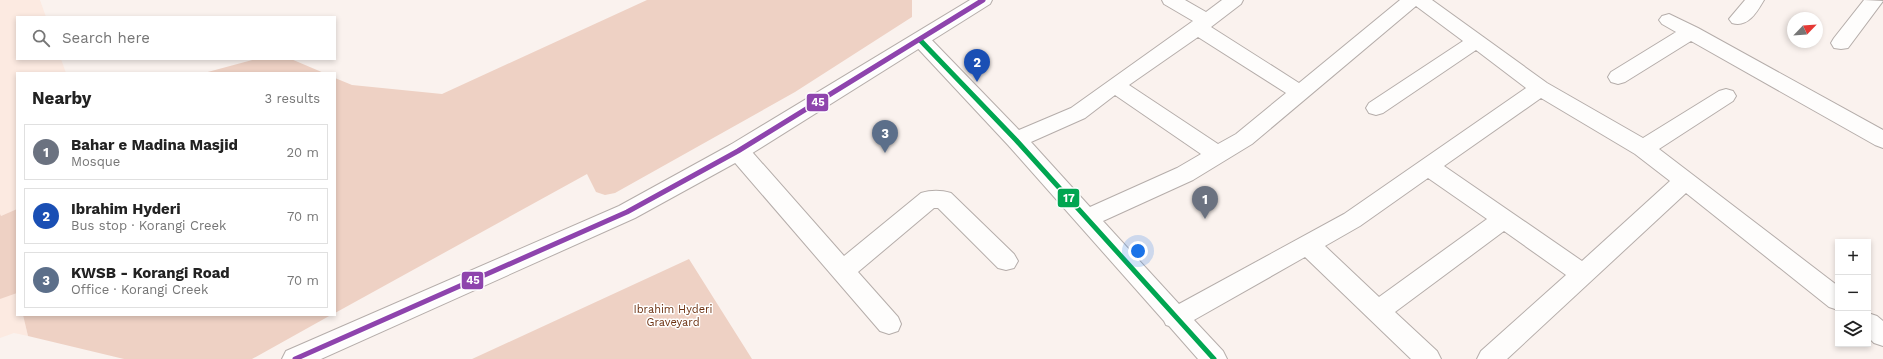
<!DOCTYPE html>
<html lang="en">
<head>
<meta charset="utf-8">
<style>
  body { margin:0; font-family:"Work Sans",sans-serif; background:#f6f6f6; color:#222 }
  .controls { position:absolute; right:12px; bottom:12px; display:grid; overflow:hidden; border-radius:0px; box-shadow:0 2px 6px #0003 }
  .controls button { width:36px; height:36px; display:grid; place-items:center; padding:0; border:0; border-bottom:1px solid #e0e0e0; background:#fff; color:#222; font:20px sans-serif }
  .compass { position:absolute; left:1787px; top:12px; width:36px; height:36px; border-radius:50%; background:#fff; box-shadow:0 2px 6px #0003; rotate:65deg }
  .you { position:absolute; left:1138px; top:251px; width:14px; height:14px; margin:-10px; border:3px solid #fff; border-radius:50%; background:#1a73e8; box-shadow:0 0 0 6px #1a73e833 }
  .badge { display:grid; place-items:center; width:26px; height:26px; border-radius:50%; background:#111827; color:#fff; font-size:13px; font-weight:700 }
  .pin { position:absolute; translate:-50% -33px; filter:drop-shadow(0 1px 2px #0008) }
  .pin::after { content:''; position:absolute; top:21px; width:14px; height:12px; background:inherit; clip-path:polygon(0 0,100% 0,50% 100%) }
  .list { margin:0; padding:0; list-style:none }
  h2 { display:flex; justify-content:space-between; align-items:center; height:52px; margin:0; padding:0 16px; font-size:17px }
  h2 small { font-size:13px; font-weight:400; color:#767676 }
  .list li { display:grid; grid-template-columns:26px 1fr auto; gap:12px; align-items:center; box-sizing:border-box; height:56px; margin:0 8px 8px; padding:0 8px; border:1px solid #e0e0e0; border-radius:0px }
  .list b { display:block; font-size:15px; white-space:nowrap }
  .list p { margin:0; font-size:13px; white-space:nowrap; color:#767676 }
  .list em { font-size:13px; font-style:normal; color:#767676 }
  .icon { flex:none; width:22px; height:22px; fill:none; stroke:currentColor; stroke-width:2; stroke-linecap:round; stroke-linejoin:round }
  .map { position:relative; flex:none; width:1883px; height:359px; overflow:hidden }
  .search { position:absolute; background:#fff; box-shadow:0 2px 6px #0003; left:16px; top:16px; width:320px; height:44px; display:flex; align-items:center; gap:10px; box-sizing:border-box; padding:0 14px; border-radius:0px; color:#767676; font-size:15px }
  .panel { position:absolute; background:#fff; box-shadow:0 2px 6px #0003; left:16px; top:72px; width:320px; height:244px; border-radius:0px }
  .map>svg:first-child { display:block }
  .built { fill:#fceae1 }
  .green { fill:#eed1c4 }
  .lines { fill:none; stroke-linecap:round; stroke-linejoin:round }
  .minor-casing { stroke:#b5adaa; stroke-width:2 }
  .major-casing { stroke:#b5adaa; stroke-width:2 }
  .minor { fill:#fefdfc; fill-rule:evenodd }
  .major { fill:#fefdfc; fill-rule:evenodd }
  .bus-1-casing { stroke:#fff; stroke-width:8 }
  .bus-2-casing { stroke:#fff; stroke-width:8 }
  .bus-1 { stroke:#00a651; stroke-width:5 }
  .bus-2 { stroke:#8e44ad; stroke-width:5 }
  .labels { text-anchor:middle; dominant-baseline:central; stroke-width:3; stroke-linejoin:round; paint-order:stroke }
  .park-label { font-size:11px; fill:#6d3212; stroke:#fff }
  .line-badge { stroke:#fff; stroke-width:1.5 }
  .badge-label { font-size:11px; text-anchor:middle; font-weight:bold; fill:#fff }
</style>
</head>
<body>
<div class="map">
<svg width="1883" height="359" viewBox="0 0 1883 359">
  <rect width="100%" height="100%" fill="#faf2ee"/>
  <path class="built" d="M0,0H40L46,17H17V59H61L66,73H17V209L1,216L17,290V315H23L28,336L14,333L0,338Z"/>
  <path class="green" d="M647,0H912V17L795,92L615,193L605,195L596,192L587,174L335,313V78L352,85L442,94Z
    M256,59H291L324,73H204Z
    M17,209V293L0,299V214L1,216Z
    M689,259L752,359H472Z
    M23,315H331L252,359H124L28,336Z"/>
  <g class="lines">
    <defs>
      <path id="minor" d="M1162,0H1185L1206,12L1222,0H1243L1241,4L1211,27L1299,83L1400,0H1432L1547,83L1643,138L1719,91L1726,89L1733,91L1736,96L1733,101L1659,149L1838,286V310L1829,307L1686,193L1507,359H1477L1481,351L1566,275L1504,231L1395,312L1437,351L1441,359H1411L1305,257L1194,320L1223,351L1227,359H1198L1169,326L1166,325L1164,321L1008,145L910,40L913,35L920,34L927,35L1019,130L1071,108L1193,21L1164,4ZM1416,6L1463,41L1369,103L1366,108L1369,113L1376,115L1383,113L1476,50L1526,88L1344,214L1179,304L1103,221L1193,180L1252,144ZM1198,37L1286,93L1236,134L1218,144L1129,85ZM1115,95L1201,154L1177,168L1090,207L1031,142L1085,118ZM1541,98L1635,154L1670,181L1582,261L1444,166ZM1428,178L1487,219L1379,297L1325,246L1360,226Z
        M1745,0H1764C1757,12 1748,28 1732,23L1729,19Z
        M1864,0L1883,1L1848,48L1841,49L1834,48L1831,43L1834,38Z
        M1669,14L1698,28L1883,130V148L1875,145L1691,41L1625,82L1618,84L1611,82L1608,77L1611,72L1676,32L1662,24L1659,20L1662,16Z
        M738,143L746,145L844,256L921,193C931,190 941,190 951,193L1014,254L1018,261L1014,268L1006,270L998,268L938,208H934L858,272L898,317L901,324L898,331L889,334L880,331L730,157L727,151L730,145Z
        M1868,313L1877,316L1883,321V346L1874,343L1868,337Z"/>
      <path id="major" d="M970,0H992L990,4L746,157L635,218L321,359H282L286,351L619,206L730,145Z"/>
    </defs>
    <use href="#minor" class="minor-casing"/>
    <use href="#major" class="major-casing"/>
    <use href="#minor" class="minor"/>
    <use href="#major" class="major"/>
    <defs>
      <path id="bus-1" d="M920,40L1016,140L1214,359"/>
      <path id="bus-2" d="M295,359L627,212L738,151L983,0"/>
    </defs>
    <use href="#bus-1" class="bus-1-casing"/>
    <use href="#bus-2" class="bus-2-casing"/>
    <use href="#bus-1" class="bus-1"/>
    <use href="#bus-2" class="bus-2"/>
  </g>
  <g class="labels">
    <g class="park-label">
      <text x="673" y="309">Ibrahim Hyderi<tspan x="673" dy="13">Graveyard</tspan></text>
    </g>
  </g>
  <g class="line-badge">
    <rect x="806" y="93" width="23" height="19" rx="4" fill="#8e44ad"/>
    <rect x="1057" y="188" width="23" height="20" rx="4" fill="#00a651"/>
    <rect x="461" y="271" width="23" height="19" rx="4" fill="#8e44ad"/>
  </g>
  <g class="badge-label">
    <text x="818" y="106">45</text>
    <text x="1069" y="202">17</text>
    <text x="473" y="284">45</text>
  </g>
</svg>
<div class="controls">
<button>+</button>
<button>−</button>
<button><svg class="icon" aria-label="layers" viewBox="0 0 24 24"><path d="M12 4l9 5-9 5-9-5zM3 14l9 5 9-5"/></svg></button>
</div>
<svg class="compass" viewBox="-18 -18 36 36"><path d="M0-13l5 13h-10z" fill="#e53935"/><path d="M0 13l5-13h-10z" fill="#767676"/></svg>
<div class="you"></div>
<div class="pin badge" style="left:1205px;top:219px;background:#6b7280">1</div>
<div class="pin badge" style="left:977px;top:82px;background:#1a4fb4">2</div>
<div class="pin badge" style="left:885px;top:153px;background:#5c6f8a">3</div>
<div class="search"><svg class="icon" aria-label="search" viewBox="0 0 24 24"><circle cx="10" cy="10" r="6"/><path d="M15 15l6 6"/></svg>Search here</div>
<section class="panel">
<h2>Nearby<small>3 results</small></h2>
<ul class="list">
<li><span class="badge" style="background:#6b7280">1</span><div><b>Bahar e Madina Masjid</b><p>Mosque</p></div><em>20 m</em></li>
<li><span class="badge" style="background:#1a4fb4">2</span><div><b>Ibrahim Hyderi</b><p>Bus stop · Korangi Creek</p></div><em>70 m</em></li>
<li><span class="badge" style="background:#5c6f8a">3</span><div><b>KWSB - Korangi Road</b><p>Office · Korangi Creek</p></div><em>70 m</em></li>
</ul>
</section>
</div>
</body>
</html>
